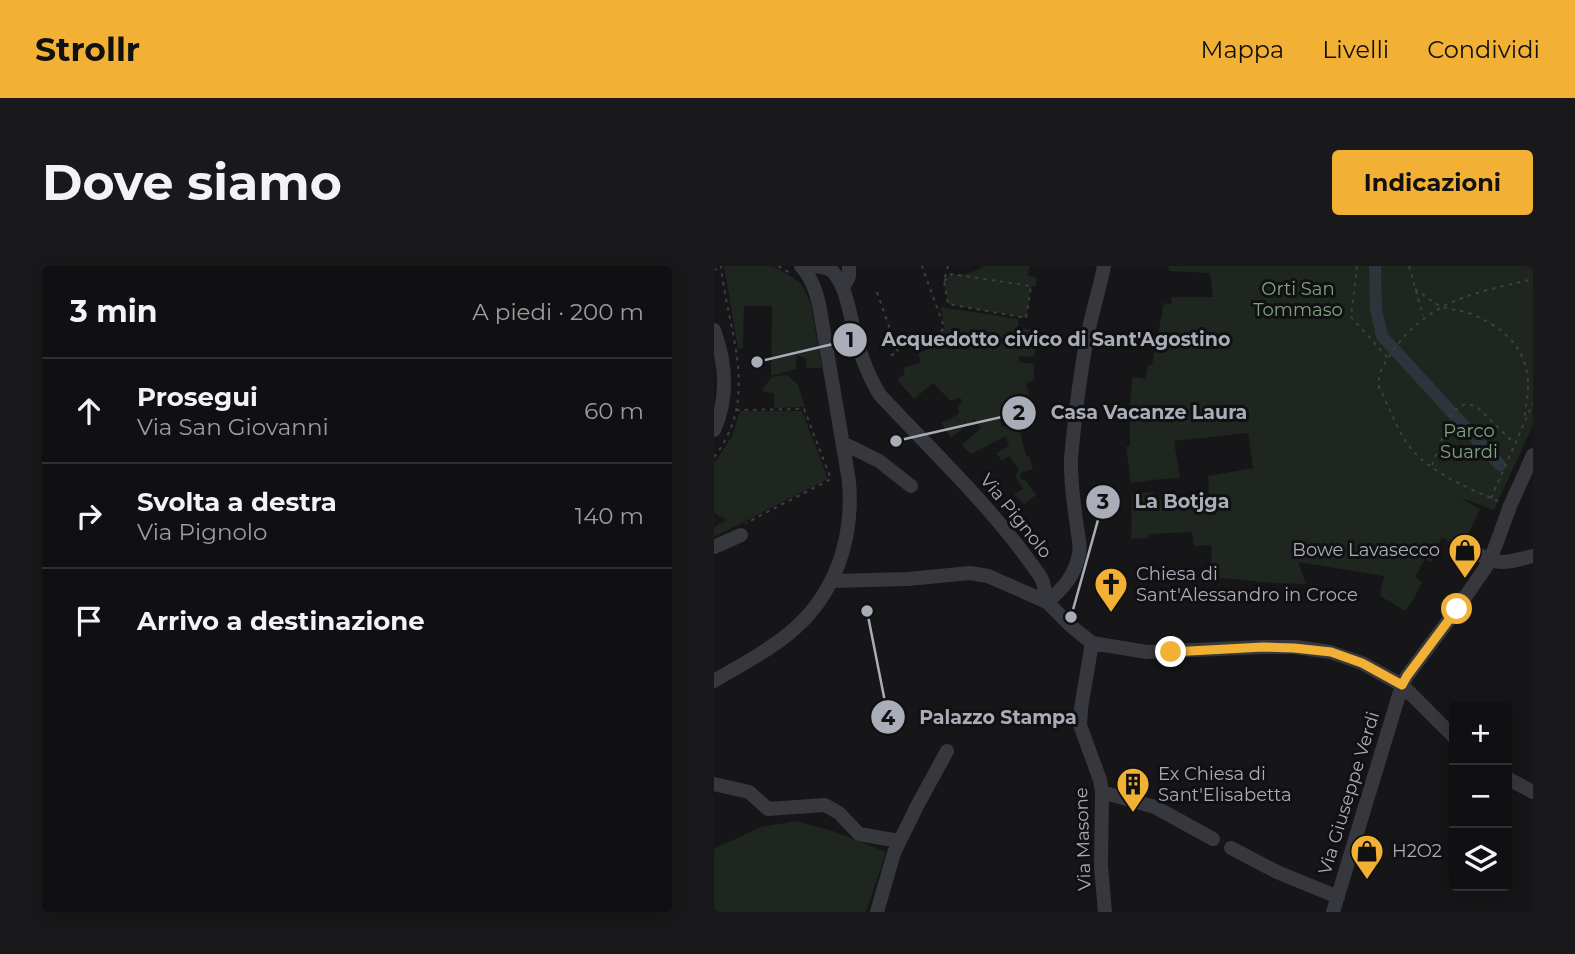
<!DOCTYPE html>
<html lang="it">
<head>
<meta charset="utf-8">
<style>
  body { margin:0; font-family:Montserrat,sans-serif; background:#19191b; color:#f1f3f6 }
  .controls { position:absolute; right:21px; bottom:21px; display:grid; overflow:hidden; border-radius:7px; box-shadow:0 4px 18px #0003 }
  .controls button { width:63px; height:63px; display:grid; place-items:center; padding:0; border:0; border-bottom:2px solid #303032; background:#101012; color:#f1f3f6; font:35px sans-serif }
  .stop { position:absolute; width:21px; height:21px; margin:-16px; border:5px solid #f2b134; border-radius:50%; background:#fff }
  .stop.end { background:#f2b134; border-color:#fff; box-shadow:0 2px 7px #0008 }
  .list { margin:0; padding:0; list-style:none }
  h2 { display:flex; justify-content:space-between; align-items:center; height:91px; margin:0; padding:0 28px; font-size:30px }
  h2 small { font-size:23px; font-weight:400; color:#9c9d9f }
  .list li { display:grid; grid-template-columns:46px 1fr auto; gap:21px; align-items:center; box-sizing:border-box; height:105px; padding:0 28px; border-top:2px solid #303032 }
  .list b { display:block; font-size:26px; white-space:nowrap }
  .list p { margin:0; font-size:23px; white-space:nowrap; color:#9c9d9f }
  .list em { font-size:23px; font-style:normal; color:#9c9d9f }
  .icon { flex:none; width:38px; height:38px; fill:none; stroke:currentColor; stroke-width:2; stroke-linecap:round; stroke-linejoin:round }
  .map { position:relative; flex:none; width:819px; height:646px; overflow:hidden; border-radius:7px }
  header { display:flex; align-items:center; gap:42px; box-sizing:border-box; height:98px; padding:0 35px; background:#f2b134; color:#111 }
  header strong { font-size:33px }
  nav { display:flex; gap:38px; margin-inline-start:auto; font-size:24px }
  .intro { display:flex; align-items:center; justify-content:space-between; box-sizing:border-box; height:168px; padding:0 42px }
  h1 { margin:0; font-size:49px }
  .button { padding:18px 32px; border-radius:7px; background:#f2b134; color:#111; font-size:24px; font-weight:700 }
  main { display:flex; gap:42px; padding:0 42px }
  aside { flex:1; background:#101012; border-radius:7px; box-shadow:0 4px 18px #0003 }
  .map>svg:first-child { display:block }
  .green { fill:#1e261f }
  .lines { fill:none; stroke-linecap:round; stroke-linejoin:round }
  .canal { stroke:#2c353c; stroke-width:12 }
  .path { stroke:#3d3f44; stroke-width:2; stroke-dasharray:3.5 5; stroke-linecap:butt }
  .minor { stroke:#37383d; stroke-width:14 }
  .route { stroke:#f2b134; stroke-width:9 }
  .labels { text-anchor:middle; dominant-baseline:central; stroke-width:6; stroke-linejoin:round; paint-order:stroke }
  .park-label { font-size:18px; fill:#7fa381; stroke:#111113 }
  .street-label { font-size:18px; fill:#a8adb8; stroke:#111113 }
  .poi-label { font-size:18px; fill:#a8adb8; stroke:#111113; text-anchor:start }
  .leader { fill:none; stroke:#a8adb8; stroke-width:2.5 }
  .callout-dot { fill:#a8adb8; stroke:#111113; stroke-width:2.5 }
  .mark-label { font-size:21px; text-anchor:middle; font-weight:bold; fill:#111 }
  .callout-label { font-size:19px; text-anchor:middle; font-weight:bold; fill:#a8adb8; stroke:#111113; stroke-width:6; stroke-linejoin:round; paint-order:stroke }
</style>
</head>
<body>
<header>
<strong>Strollr</strong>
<nav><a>Mappa</a><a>Livelli</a><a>Condividi</a></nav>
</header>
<div class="intro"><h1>Dove siamo</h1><a class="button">Indicazioni</a></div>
<main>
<aside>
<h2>3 min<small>A piedi · 200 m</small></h2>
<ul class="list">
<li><svg class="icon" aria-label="ahead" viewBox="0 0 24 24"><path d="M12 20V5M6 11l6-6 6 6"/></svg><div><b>Prosegui</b><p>Via San Giovanni</p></div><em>60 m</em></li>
<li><svg class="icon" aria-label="right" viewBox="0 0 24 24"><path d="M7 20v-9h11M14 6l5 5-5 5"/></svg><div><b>Svolta a destra</b><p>Via Pignolo</p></div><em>140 m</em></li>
<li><svg class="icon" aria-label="arrive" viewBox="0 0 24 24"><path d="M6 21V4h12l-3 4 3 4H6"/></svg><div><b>Arrivo a destinazione</b></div></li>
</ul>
</aside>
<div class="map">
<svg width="819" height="646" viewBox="0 0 819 646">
  <rect width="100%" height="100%" fill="#161618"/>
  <path class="green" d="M10,0H59L78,11L88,19L97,38L108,102H92L93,93L84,89L82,93V103L57,110L58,40H30L29,82L24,83Z
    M270,0H316L313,10L323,11L322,20L317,21L312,52L234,38L230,15L237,8C251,10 258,7 270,0Z
    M454,0H819V159L780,244L745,231L766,243L752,273L754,274L748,283L728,271L722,282L725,284L724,287L721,286L717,296L711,293L701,311L708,317L699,334L691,345L666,330L670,310L584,296L592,318L559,317L498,311L497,279L480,280L478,266L435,268L434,272L417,273L418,227L439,226L440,234L495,230L494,210L539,202L534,167L460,175L466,212L438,214L417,217L412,181L416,180V155L415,151L418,115L419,111L431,113L434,99H438L450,37L457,38L458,31H499L496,7L455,5Z
    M227,41L304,53V62L316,63L322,82L320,91L305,90V96L320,98V114L312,117L315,129L310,130L313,144L285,151L288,161L304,157L312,190H315L319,203L306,207L307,214H311L322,229L310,238L300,228L309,223L301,209L305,204L295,190L288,195L282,187L295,180L292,170L257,188L248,179L267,162L261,153L237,172L227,157L245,148L244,139L248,136L246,131L237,135L219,117L200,133L184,115V112L191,109L189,102L207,96L204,87L225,79V74L230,61Z
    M73,109L84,119L91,141L60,142V127L49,126V122L58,111Z
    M26,145H88L114,213L0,271V261L13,254L0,247V198L18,170Z
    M82,555L119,565L172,586L152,646H0V583L47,561Z"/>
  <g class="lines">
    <path class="canal" d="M661,0L662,43L668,70L786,199"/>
    <path class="path" d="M64,0L76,7
      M643,0L637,51L674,92
      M695,0L709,50
      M0,2L7,7
      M230,15L237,8L317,20L312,52L234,38L230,15L234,0
      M701,23C710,29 719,37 728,41C737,44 746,44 755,47C787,60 812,79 814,116C815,129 810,141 811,154
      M163,26L184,86L175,90
      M180,75L198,71L202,81L223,72L230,61L208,0
      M22,144L90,143L117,213L32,257
      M0,191C47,131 14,67 7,0
      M718,199L737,150L741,144L751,138L758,139L764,142L800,177
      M777,232L819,137
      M784,235C750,220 708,204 689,171C680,155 673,137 665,121C663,108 671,96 678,86C715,34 760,27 819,13"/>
    <path class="minor" d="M100,0C108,1 115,1 120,7C133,23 136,49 141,69C147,90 154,110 166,129C221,188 280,243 326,310L329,316L333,336L357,360L378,377L433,386L549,381H581L616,386L648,397L688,419L740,471
      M129,22L135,10V0
      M0,64C12,97 15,131 0,164
      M129,177L165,195L197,220
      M0,281L27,269
      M766,289C786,301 797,295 819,290
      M118,315L194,313L256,307L274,310L333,336
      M333,336C349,323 361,309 365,288C367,280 364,270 363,261C360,239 356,214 357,192C361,150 366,104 375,63C379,42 386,22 390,0
      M378,377L367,442L366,459L386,514L388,526L387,600L391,646
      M0,415C25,400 51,387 73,369C121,331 140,274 135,215L105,38C101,23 98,12 87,0
      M793,512L819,526
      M0,518L35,526L54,543L111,539L125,547L145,568L185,575
      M388,526L441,541L499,573
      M517,582L563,606L624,631
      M163,646L180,587L203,540L233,485
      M619,646L688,419L693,410L743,343L776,295L796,240L819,189"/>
  </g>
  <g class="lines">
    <path class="route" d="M457,386L549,381L580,382L617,386L648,397L688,419L693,410L743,343"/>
  </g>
  <defs>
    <symbol id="shop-pin" viewBox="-11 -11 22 30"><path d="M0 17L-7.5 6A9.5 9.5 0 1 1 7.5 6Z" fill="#f2b134" stroke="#111113"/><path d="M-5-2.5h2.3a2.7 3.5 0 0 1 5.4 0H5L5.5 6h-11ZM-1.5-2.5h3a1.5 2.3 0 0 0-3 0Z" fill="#111"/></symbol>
    <symbol id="church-pin" viewBox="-11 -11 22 30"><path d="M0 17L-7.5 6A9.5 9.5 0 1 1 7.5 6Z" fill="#f2b134" stroke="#111113"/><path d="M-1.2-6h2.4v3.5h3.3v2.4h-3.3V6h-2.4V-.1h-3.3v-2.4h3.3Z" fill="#111"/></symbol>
    <symbol id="building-pin" viewBox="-11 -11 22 30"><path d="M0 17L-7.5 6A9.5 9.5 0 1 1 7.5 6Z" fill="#f2b134" stroke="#111113"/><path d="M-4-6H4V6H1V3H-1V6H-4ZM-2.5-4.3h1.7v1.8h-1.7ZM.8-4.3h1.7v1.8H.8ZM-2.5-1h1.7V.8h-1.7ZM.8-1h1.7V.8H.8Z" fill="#111"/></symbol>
  </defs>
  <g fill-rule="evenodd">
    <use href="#shop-pin" x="732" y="265" width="38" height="52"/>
    <use href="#church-pin" x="378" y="299" width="38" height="52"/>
    <use href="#building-pin" x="400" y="499" width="38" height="52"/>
    <use href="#shop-pin" x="634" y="566" width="38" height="52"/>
  </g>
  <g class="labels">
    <g class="park-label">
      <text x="584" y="23">Orti San<tspan x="584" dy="21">Tommaso</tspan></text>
      <text x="755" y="165">Parco<tspan x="755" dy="21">Suardi</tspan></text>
    </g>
    <g class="street-label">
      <text transform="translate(302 250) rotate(51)">Via Pignolo</text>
      <text transform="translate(635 527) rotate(-73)">Via Giuseppe Verdi</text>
      <text transform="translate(369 573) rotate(-92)">Via Masone</text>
    </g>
    <g class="poi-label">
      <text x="726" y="284" text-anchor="end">Bowe Lavasecco</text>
      <text x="422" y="308">Chiesa di<tspan x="422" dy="21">Sant'Alessandro in Croce</tspan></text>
      <text x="444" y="508">Ex Chiesa di<tspan x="444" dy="21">Sant'Elisabetta</tspan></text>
      <text x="678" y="585">H2O2</text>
    </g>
  </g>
  <path class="leader" d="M43 96L136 74M182 175L305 147M357 351L389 236M153 345L174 451"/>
  <g class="callout-dot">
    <circle cx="43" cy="96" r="7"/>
    <circle cx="182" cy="175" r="7"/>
    <circle cx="357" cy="351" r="7"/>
    <circle cx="153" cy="345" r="7"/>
    <circle cx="136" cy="74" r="18"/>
    <circle cx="305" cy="147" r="18"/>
    <circle cx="389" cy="236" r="18"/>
    <circle cx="174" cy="451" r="18"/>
  </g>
  <g class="mark-label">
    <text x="136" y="81">1</text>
    <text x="305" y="154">2</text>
    <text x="389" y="243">3</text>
    <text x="174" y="459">4</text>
  </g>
  <g class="callout-label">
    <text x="342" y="80">Acquedotto civico di Sant'Agostino</text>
    <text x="435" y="153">Casa Vacanze Laura</text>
    <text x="468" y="242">La Botjga</text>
    <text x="284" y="458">Palazzo Stampa</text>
  </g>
</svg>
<div class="controls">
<button>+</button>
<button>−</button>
<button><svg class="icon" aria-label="layers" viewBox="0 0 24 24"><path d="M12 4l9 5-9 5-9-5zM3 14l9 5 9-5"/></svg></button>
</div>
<div class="stop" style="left:743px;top:343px"></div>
<div class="stop end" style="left:457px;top:386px"></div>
</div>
</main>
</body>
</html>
